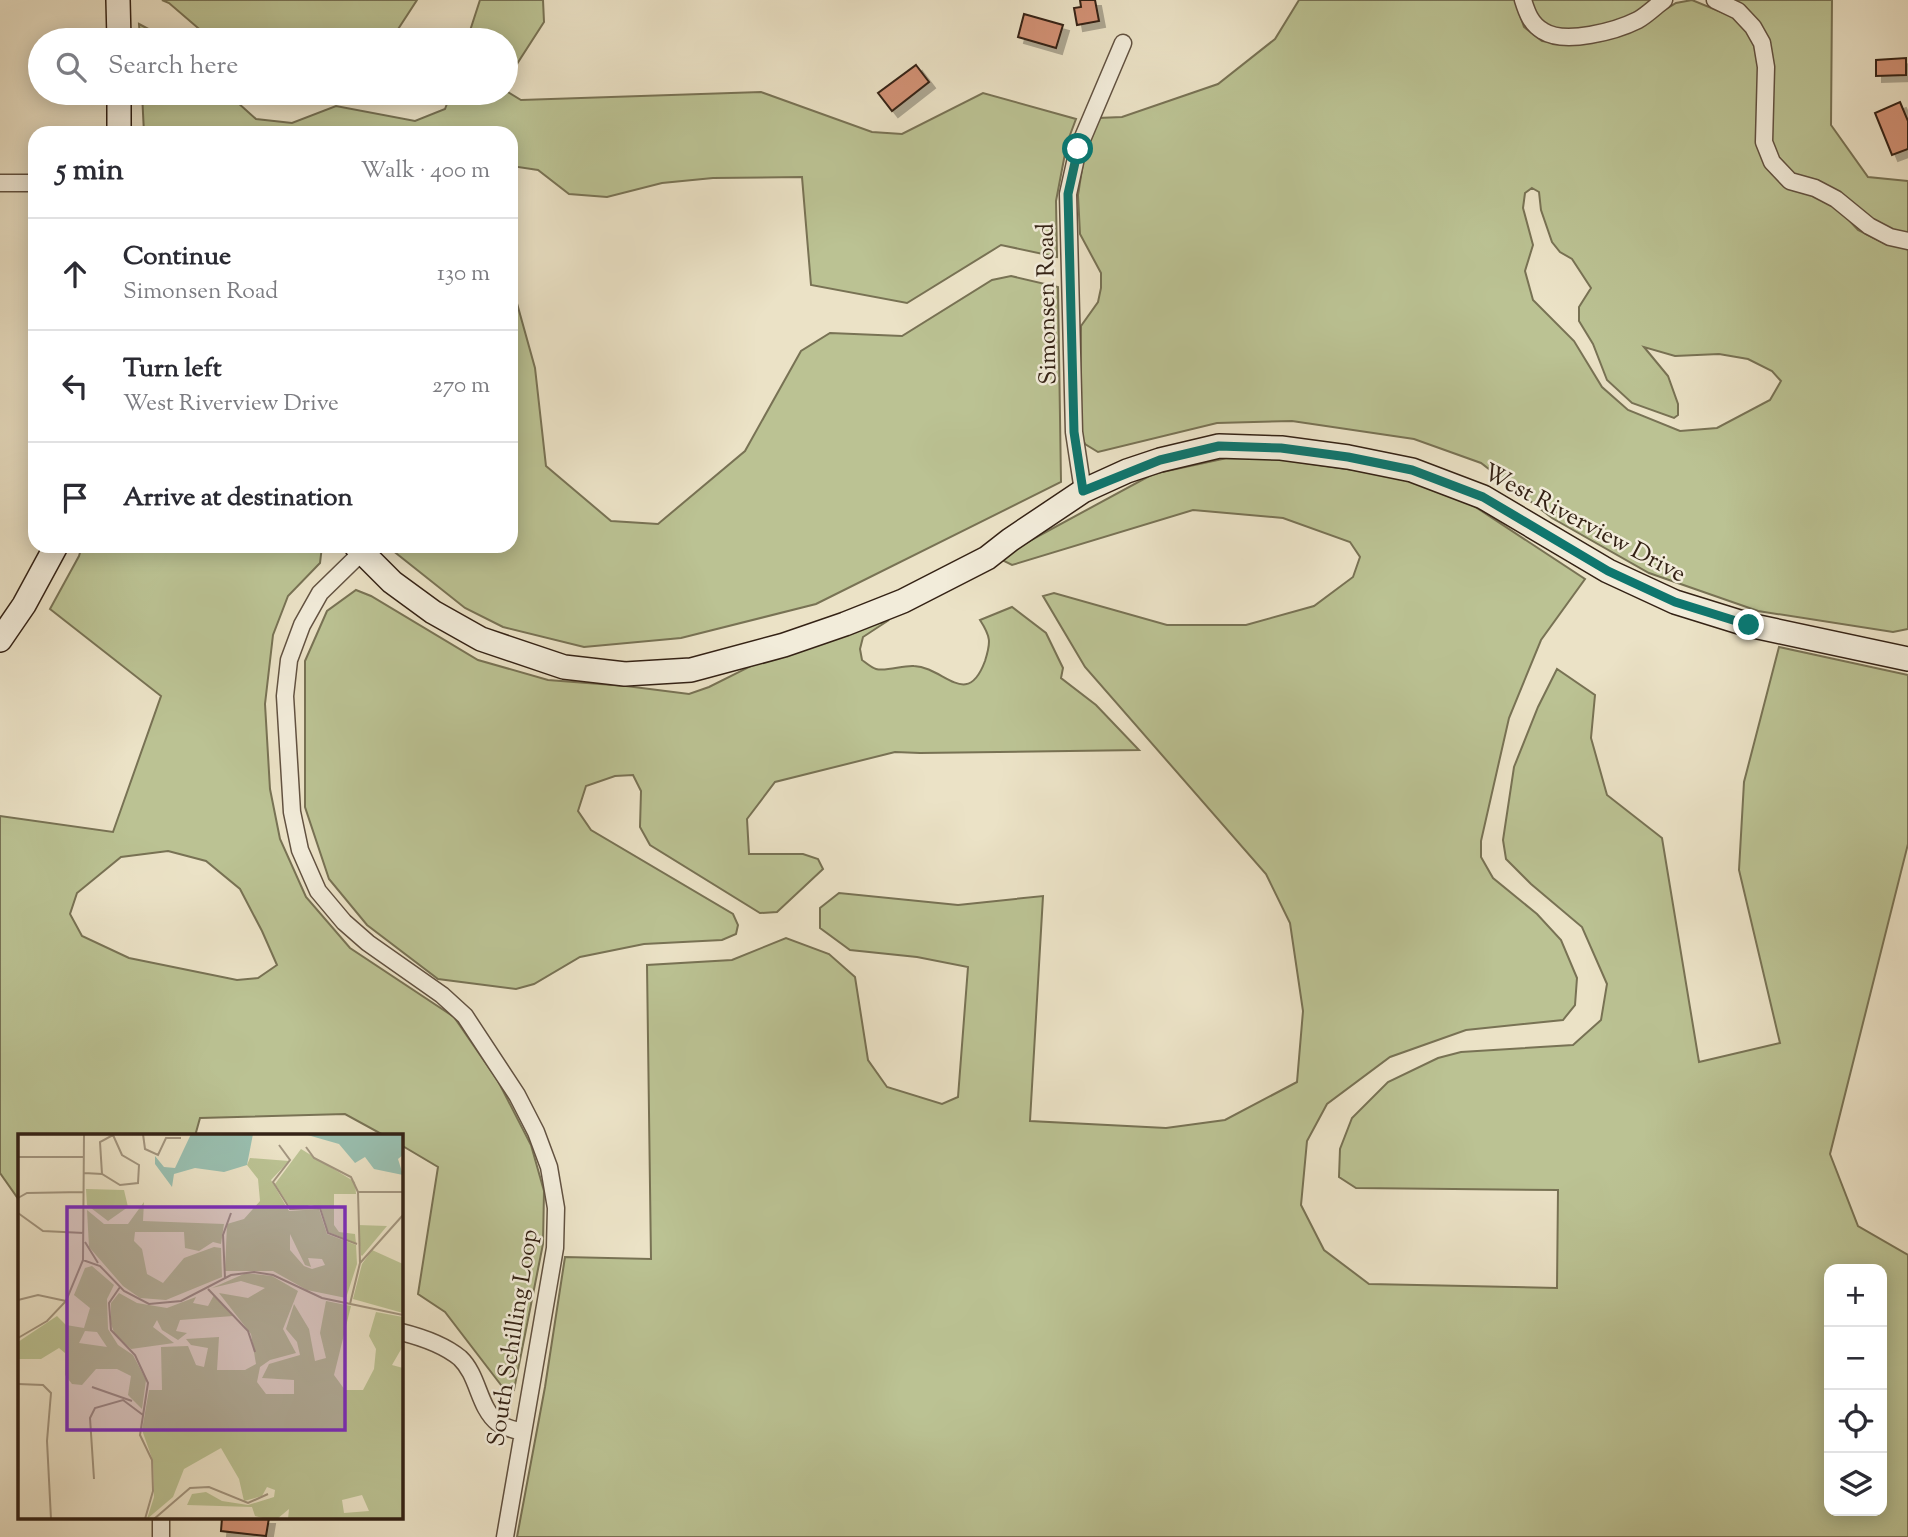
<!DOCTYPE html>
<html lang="en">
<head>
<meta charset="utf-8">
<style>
  body { margin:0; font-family:"Sorts Mill Goudy",serif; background:#f7f7f7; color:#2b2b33 }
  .controls { position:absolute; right:21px; bottom:21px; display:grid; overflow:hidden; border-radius:14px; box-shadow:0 4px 18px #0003 }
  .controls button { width:63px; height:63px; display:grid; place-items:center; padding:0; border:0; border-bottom:2px solid #e1e1e2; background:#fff; color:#2b2b33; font:35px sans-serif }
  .stop { position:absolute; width:21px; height:21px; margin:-16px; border:5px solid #0f766e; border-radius:50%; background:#fff }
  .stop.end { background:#0f766e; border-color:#fff; box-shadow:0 2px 7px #0008 }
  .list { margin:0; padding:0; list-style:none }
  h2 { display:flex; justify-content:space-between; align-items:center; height:91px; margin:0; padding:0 28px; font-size:30px }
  h2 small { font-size:23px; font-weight:400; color:#7c7c81 }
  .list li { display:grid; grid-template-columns:46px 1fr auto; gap:21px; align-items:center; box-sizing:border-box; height:112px; padding:0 28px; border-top:2px solid #e1e1e2 }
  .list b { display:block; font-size:26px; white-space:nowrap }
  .list p { margin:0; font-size:23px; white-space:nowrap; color:#7c7c81 }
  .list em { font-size:23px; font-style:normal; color:#7c7c81 }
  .icon { flex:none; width:38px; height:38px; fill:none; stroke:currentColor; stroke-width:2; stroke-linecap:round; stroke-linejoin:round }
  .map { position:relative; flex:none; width:1908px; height:1537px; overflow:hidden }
  .search { position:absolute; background:#fff; box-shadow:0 4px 18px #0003; left:28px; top:28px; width:490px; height:77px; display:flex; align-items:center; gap:18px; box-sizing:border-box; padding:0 24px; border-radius:38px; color:#7c7c81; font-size:26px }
  .panel { position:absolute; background:#fff; box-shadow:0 4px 18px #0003; left:28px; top:126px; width:490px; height:427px; border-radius:21px }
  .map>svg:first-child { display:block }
  .green { fill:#bbc293; stroke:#787254; stroke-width:2; fill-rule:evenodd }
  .building { fill:#d29174; stroke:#342215; stroke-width:2; filter:url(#shadow) }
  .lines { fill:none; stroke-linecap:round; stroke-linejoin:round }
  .street-casing { stroke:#625241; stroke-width:19 }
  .secondary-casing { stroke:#342215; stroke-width:26 }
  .street { stroke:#f2ecda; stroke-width:16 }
  .secondary { stroke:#f2ecda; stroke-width:23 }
  .route { stroke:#0f766e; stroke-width:9 }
  .labels { text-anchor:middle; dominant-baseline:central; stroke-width:5; stroke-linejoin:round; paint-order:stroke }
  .street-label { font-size:24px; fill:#342215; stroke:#f2ecda }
  .inset-road { fill:none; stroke:#a2957f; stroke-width:2 }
  .view { fill:#7b2cbf; fill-opacity:0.15; stroke:#7b2cbf; stroke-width:3.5 }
  .inset-edge { fill:none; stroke:#342215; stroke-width:3.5 }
</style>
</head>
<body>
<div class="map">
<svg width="1908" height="1537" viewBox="0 0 1908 1537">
  <defs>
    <filter id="shadow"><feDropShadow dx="6" dy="6" stdDeviation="0" flood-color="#0004"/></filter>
  </defs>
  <rect width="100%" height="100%" fill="#ebe2c6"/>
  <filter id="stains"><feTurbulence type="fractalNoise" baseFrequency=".00286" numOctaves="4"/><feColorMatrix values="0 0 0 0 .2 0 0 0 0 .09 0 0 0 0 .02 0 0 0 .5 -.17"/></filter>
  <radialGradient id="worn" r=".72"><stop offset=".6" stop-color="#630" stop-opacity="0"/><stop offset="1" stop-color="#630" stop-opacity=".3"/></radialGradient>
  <path class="green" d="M162,0H417L391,40H212L169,3Z
    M480,0H543L544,22L506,81V40H467Z
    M1299,0H1515L1524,27L1542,41L1571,44L1602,41L1637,27L1676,3L1692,0L1731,16L1751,33L1759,65L1756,140L1768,166L1835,205L1858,230L1886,244L1908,248V629L1893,632L1758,611L1649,573L1552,518L1481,463L1414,439L1292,421L1217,423L1098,452L1085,444L1080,434L1081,326L1098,302L1101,288V273L1080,234L1078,195L1085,150L1098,118L1122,117L1218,84L1275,39ZM1532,188L1539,192L1541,210L1552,242L1560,252L1572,259L1591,288L1579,307V321L1593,344L1607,380L1632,403L1674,418L1678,415V404L1668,376L1644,347L1675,356L1719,354L1748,359L1772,371L1781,381L1770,400L1717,428L1680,431L1628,410L1602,387L1574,341L1533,300L1525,271L1533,245L1523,208L1525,193Z
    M1528,0H1655C1650,4 1644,10 1638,13C1625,21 1572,34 1558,30C1542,26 1533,14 1528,0Z
    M1727,0H1832L1831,125L1868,177L1908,181V237L1894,234L1794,176L1777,160L1771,144L1770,47L1761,25L1742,7Z
    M139,24L169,40H170H140Z
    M506,91L521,100L761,92L872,132L902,134L983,93L1076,119L1067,143L1056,201L1057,257L1001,245L907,303L811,285L802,177L713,178L662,183L607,197L569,194L538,170L511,166V133H144L142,93H227L256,119L292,123L336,106L415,121L445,109L451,93H506Z
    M1011,276L1058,287L1061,482L816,604L681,638L584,647L503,627L465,608L387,546H511V287L513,289L535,368L546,466L611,521L658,524L745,451L801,351L830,333L902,336L992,280Z
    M1227,458L1278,459L1409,478L1474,506L1585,579L1541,640L1509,718L1481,841V857L1493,878L1537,914L1561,940L1577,978L1575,1005L1563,1020L1466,1030L1390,1057L1327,1104L1307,1141L1301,1205L1324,1250L1369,1284L1557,1288L1558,1190L1356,1188L1339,1177L1340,1149L1352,1118L1388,1082L1438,1058L1461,1052L1573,1045L1601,1020L1607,984L1582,927L1531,884L1506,859L1503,840L1514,767L1538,707L1557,669L1595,695L1591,738L1607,795L1662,838L1699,1062L1780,1043L1739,870L1744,782L1779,647L1908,675V844L1830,1154L1858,1226L1908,1255V1537H517L545,1387L565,1257L651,1259L647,965L732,960L786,938L829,954L855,977L868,1060L887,1087L942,1104L958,1097L968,967L917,957L850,950L820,928V908L839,893L958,905L1043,896L1030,1121L1166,1128L1225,1120L1297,1082L1303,1011L1290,923L1266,874L1085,667L1043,596L1054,593L1167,625H1246L1314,606L1353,577L1360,557L1350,542L1283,518L1193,510L1012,565L998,558L1153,474ZM1829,1269H1882V1511H1829Z
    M82,546H322L320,563L288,596L273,635L265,704L270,789L280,839L306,897L350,948L454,1017L498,1081L531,1145L544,1191L543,1244L514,1390L501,1385L445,1312L418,1294L438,1167L401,1145V1136H385L345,1114L200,1118L195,1136H19V1200L0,1173V816L113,832L161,696L50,609L79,556ZM168,851L206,861L240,889L262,931L277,965L258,978L237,980L129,958L82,936L70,914L77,893L121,857Z
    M356,590L371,596L478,660L548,680L626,686L689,694L709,687L769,657L889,620L863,637L860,649L862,660C866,663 872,668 876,669C886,672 903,665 914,666C944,667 967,710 985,661C991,642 991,637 980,620L1012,607L1046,633L1063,668L1061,678L1096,705L1139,750L920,753L895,752L775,782L747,819L749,854H803L818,859L823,869L777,912L760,913L650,845L640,827L641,791L633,775L615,776L586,786L578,811L591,830L733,914L738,925L736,934L722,940L644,944L580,957L534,984L516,989L438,979L367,925L329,879L305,807V661L327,611Z"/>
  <path class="building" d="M1080,0H1095L1099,21L1077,25L1074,8L1081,7Z
    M1024,14L1063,25L1056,48L1018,37Z
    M1906,58V75L1876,76V60Z
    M916,65L929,82L892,111L878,93Z
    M1900,102L1908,121V149L1892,155L1875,113Z
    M222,1518H269L266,1536L221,1531Z"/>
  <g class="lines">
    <defs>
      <path id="street" d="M1523,0C1527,13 1531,24 1543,31C1565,45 1616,31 1638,20C1647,15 1656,6 1664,0
        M1715,0L1738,11L1753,27L1762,43L1766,67L1764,142L1772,162L1790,181L1815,188L1836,199L1869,226L1890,237L1908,241
        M0,183H35
        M1083,491L1074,432L1068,194L1078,149L1123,43
        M362,552L320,593L302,625L289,660L285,696L292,812L300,850L318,891L344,922L368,943L442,995L465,1016L517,1095L536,1132L549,1167L556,1208L555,1248L505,1537
        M401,1332C421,1337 443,1344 460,1358C479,1376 478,1407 498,1423C505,1428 515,1430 523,1432
        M161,1518V1537"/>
      <path id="secondary" d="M118,0L119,40
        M119,93V133
        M356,546L392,582L433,612L481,639L564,667L625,674L691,670L784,645L845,624L903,601L987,558L1010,540L1083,491L1127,471L1160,460L1219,446L1281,448L1348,457L1412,470L1483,497L1608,571L1675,602L1749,625L1908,659
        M0,640L24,605L56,546"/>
    </defs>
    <use href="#street" class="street-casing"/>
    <use href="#secondary" class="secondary-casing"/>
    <use href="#street" class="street"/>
    <use href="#secondary" class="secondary"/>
  </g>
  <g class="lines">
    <path class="route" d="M1078,149L1068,194L1074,432L1083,491L1160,460L1219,446L1281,448L1348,457L1412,470L1483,497L1608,571L1675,602L1749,625"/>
  </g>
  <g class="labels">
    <g class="street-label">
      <text transform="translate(1048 304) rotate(-91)">Simonsen Road</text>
      <text transform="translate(1584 524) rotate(28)">West Riverview Drive</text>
      <text transform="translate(514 1338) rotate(-81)">South Schilling Loop</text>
    </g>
  </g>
  <g transform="translate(18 1134)">
    <rect width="385" height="385" fill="#ebe2c6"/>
    <path d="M283,15L337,48L338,60H316V91L321,98L337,100L338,109L310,98L303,74L293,71L274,76L257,50ZM232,24L271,27L253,46L271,77L301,75L309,100L338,111L339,130L328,164L289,156L255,137H207L209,90L226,85L242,67L240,45L229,31ZM272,100L287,131L293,133L290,124L304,125L307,131L294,135L286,132L272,116ZM68,55L106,56L110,73L90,87L69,71ZM126,68L125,87L206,90L203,110L195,108L181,117L167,114L166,98H117L116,107L124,115L129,140L145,149L166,124L196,113L203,114L204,143L148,166L122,164L105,152L71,113L69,76L86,90H110ZM340,91L369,92L344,122L343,121ZM354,116L385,130V179L335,165L344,130ZM74,132L96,151L89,165L90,195L100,211L115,221L128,246L124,275L110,261L113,242L99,235H78L64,251L54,250L47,241V219L41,214L23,225H0V208L39,182L48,191L66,194L72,174L56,161L67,134ZM67,197L79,198L89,213L61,209ZM228,139L254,142L280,157L265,195L278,219L252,226L242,233L239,248L248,260H276V246L244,244L251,230L282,221L279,208L268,195L276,170L291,195L297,227L308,224L302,199L308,167L333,172L316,241L327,256H345L356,235L358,215L351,202L358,178L385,183V212L374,231L385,234V385H270L271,375L259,385H249L237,382L234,373L169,371L174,360L188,358L204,367L230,371L256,363L257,356L249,353L244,362L226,367L221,345L203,314L166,335L155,363L129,385L136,363L135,327L124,296L131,256H144L143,213L170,212L178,231L186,233L190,214L173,211L168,205L201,203L199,236H227L238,230L233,200L201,159L230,164L247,154L223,147L194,154ZM344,361L351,377L326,379L324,366ZM101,159L119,169L149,174L178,163L175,169L190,172L196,161L215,182L162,186L158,197L169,199L160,206L144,196L139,186L135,193L156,209L113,215L97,201L93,190V169Z" fill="#bbc293" fill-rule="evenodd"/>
    <path d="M173,0H235L229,31L206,38L177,34L156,40L154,53L137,30V22L146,33L157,34ZM286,0H385V21L380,25L385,41L356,35L347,23L337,29L321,10Z" fill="#99bfb0"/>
    <path class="inset-road" d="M125,0L127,15L140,21L148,4H163M261,11L272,26L255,48L272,75L302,74L310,99L339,110M288,13L296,24L333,43L340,58M0,23H66M66,39L84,40L102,51L120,49L121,31L104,21L95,1L82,8L84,40M0,64L9,59L65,58M0,79L25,97L66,99M67,108L80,129M65,126L66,0M342,129L340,58H385M207,144L205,101L213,79M102,153L91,169L93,196L117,221L130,249L122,301L134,326L135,357L127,385M190,155L230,197L237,218M0,166L20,161L48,167M332,170L342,129L385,81M0,204L29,187L48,167L65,126L82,132L106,157L131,170L163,167L213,141L236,138L255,141L304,164L385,181M0,250L25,251L33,259L29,307L33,385M74,253L114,267M76,345L72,284L77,274L105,266L125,281M136,385L172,354L191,353L230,369L250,360"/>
    <path class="view" d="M49,73H327V296H49Z"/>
    <rect width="385" height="385" class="inset-edge"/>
  </g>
  <rect width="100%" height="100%" filter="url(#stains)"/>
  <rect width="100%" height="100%" fill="url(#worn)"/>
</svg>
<div class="controls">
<button>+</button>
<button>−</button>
<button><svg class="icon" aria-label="locate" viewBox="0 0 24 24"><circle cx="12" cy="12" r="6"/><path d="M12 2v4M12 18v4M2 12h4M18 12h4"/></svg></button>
<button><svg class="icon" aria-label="layers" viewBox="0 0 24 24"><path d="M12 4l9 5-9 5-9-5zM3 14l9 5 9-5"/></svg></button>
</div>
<div class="stop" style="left:1078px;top:149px"></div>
<div class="stop end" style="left:1749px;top:625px"></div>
<div class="search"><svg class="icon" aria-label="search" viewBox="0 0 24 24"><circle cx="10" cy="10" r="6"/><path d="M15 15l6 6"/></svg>Search here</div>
<section class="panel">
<h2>5 min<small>Walk · 400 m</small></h2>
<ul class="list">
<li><svg class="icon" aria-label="ahead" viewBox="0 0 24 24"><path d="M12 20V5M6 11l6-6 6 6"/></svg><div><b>Continue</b><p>Simonsen Road</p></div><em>130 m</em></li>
<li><svg class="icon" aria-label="left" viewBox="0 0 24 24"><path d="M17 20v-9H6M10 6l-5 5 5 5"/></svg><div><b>Turn left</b><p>West Riverview Drive</p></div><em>270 m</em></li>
<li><svg class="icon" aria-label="arrive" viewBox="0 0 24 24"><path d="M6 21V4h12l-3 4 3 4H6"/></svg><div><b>Arrive at destination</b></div></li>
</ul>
</section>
</div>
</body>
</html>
